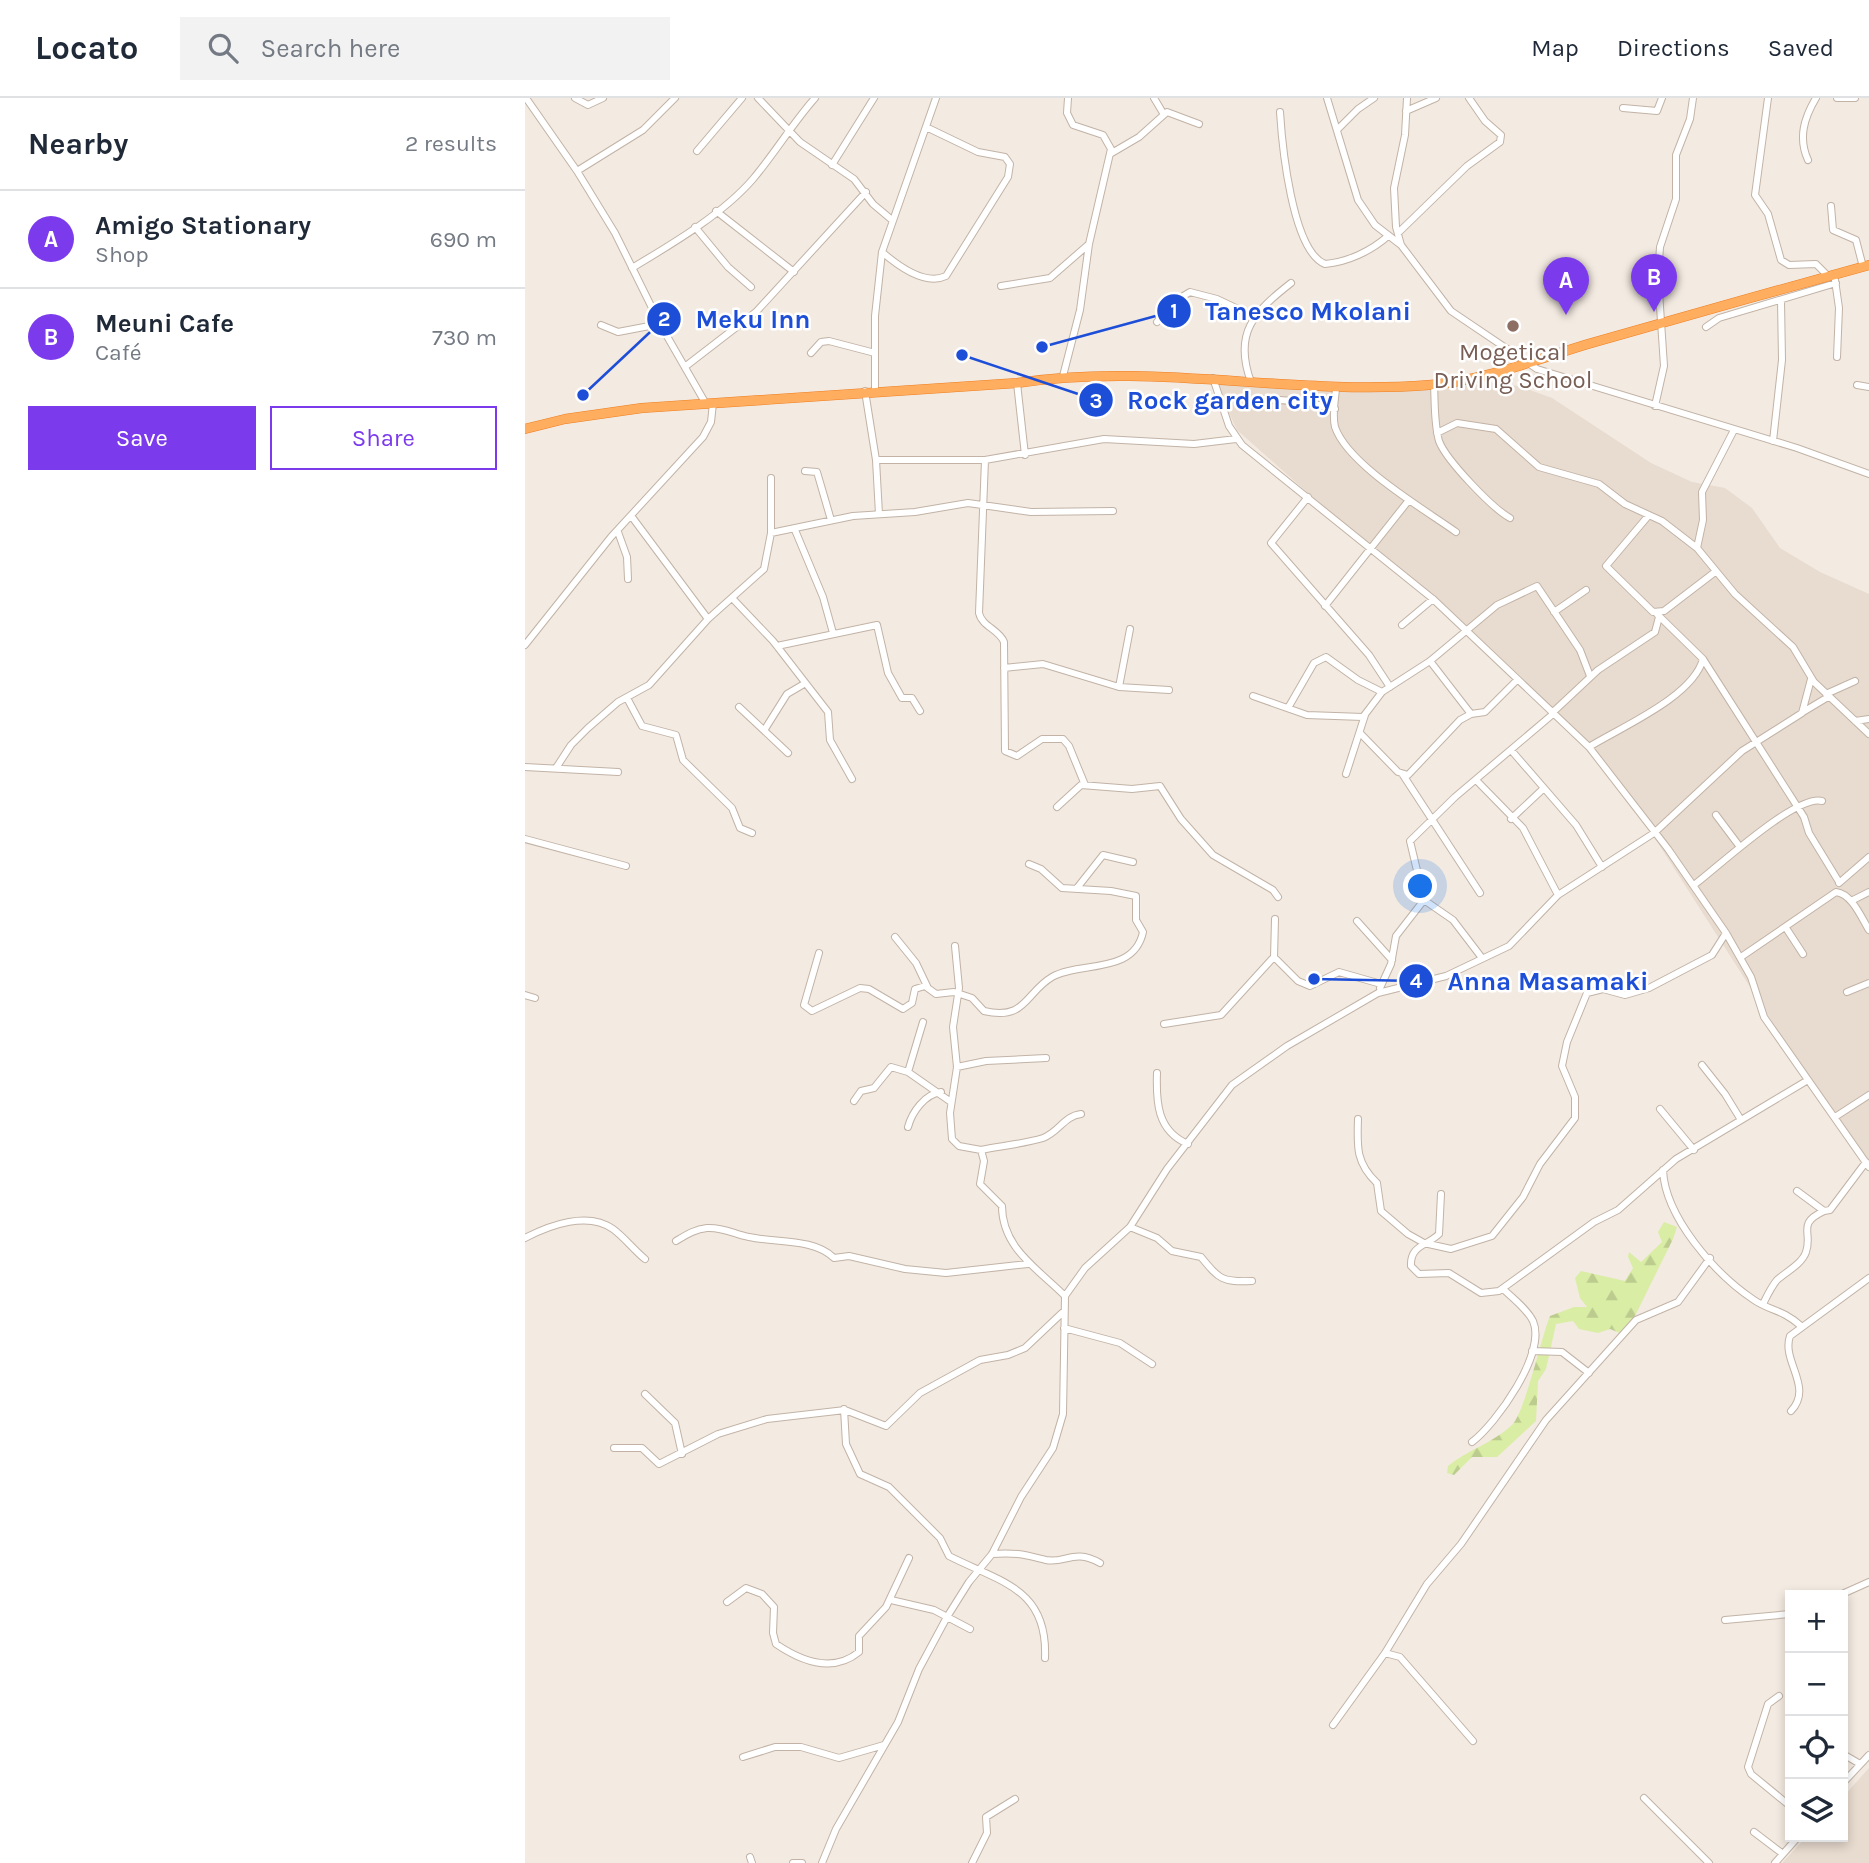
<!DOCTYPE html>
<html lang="en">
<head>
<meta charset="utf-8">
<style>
  body { margin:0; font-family:Karla,sans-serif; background:#f2f2f3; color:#1f2937 }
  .controls { position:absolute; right:21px; bottom:21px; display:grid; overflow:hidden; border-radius:0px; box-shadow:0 4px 10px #0003 }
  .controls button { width:63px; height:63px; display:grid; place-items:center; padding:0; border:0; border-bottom:2px solid #e0e1e3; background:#fff; color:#1f2937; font:35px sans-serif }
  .you { position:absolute; left:896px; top:789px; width:24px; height:24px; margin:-18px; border:5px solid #fff; border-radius:50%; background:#1a73e8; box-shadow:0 0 0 10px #1a73e833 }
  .badge { display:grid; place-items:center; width:46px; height:46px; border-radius:50%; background:#7c3aed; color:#fff; font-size:23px; font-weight:700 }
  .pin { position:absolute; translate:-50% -58px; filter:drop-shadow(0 2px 4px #0008) }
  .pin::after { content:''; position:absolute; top:37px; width:24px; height:21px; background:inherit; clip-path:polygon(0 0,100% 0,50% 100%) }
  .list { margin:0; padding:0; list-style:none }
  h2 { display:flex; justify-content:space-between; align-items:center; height:91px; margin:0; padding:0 28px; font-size:30px }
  h2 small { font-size:23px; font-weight:400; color:#747a83 }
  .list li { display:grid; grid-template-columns:46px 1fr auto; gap:21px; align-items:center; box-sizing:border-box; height:98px; padding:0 28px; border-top:2px solid #e0e1e3 }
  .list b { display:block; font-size:26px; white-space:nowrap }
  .list p { margin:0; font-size:23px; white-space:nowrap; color:#747a83 }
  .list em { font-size:23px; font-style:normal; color:#747a83 }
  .actions { display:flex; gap:14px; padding:21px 28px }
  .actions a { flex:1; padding:16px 0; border:2px solid #7c3aed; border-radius:0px; text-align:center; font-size:24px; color:#7c3aed }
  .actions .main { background:#7c3aed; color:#fff }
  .icon { flex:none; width:38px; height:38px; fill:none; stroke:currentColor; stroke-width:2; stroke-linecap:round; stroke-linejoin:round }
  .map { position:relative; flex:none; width:1344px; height:1765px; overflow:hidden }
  header { display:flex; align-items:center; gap:42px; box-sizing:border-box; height:98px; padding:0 35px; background:#fff; border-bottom:2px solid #e0e1e3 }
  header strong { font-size:33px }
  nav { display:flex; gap:38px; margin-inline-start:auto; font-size:24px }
  .search { width:490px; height:63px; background:#f2f2f3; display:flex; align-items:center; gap:18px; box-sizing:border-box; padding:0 24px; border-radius:0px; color:#747a83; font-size:26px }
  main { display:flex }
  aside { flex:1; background:#fff }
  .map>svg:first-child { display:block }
  .residential { fill:#e8dbcf }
  .forest { fill:url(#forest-firs) }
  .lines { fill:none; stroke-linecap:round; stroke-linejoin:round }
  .minor-casing { stroke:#c2b3a6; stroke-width:8 }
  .highway-casing { stroke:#ee7e20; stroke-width:10 }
  .minor { stroke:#fff; stroke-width:6 }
  .highway { stroke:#ffae60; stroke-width:9 }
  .education-dot { fill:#8d6e63; stroke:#fff; stroke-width:2.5 }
  .labels { text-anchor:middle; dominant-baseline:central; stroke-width:5; stroke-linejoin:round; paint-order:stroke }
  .education-label { font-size:24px; fill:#785e54; stroke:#fff }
  .leader { fill:none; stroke:#1d4ed8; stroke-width:2.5 }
  .callout-dot { fill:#1d4ed8; stroke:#fff; stroke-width:2.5 }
  .mark-label { font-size:21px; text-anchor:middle; font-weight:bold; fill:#fff }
  .callout-label { font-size:26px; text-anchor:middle; font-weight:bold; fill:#1d4ed8; stroke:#fff; stroke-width:5; stroke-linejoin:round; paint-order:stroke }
</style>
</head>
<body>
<header>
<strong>Locato</strong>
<div class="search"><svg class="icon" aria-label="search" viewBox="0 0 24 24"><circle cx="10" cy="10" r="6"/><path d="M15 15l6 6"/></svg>Search here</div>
<nav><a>Map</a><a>Directions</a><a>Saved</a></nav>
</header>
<main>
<aside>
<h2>Nearby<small>2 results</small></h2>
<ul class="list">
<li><span class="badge">A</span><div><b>Amigo Stationary</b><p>Shop</p></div><em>690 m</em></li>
<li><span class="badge">B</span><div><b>Meuni Cafe</b><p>Café</p></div><em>730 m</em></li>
</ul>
<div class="actions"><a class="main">Save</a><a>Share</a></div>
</aside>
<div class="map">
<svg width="1344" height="1765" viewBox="0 0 1344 1765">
  <defs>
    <pattern id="forest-firs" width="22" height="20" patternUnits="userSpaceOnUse" patternTransform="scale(1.75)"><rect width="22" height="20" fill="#d9eda5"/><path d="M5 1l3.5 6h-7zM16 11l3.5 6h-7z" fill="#bccc8e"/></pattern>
  </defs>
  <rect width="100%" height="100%" fill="#f3eae1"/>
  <path class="residential" d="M688,280L843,293L953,283L993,288L1027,300L1126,365L1167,384L1200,390L1227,410L1255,450L1295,474L1344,496V1063L1266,953L1085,670L1007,594L712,332Z
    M1344,1670V1765H1257L1281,1739H1318V1699Z"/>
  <path class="forest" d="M1139,1124L1152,1129L1148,1141L1105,1228L1097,1236L1085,1231L1073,1235L1054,1231L1048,1223L1031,1226L1021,1271L1013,1283L1011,1323L972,1359H947L929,1377L922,1375L923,1368C944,1351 968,1345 987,1327C1000,1314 1016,1240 1025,1218L1049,1209H1062L1055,1200L1050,1180L1056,1173L1100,1183L1108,1170L1103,1159L1104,1154L1116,1164L1137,1144L1133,1134Z"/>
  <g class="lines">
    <defs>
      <path id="minor" d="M1,0L52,73L90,135L135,226L181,306
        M50,0L63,7L78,0
        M233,0L275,44L329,81L348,106L367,122
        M629,0L638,15
        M802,0L833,102L850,127L876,147
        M882,0L880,37L869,90L871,129L876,147L926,213L1012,271L1272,350L1344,376
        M1243,0L1230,97L1243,116L1256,162L1264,167L1291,166L1303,178
        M1312,0H1330
        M1098,10L1132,13L1137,0
        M881,13L911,0
        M755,14C757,46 767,153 800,166C823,164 846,153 863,138
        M812,32L833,11L849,0
        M172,53L217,0
        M585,56L614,39L642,14L674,26
        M1283,62C1273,40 1279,20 1291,0
        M307,67L349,0
        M52,73L118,32L150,0
        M1306,108L1308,132L1331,142L1338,169
        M191,113L269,174
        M170,129L203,169L226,189
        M873,135L942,68L975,44L976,37L960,23L944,0
        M357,154C372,167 400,188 421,178L483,79L485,66L480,59L453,54L401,29
        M107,170C147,146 198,116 228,81C250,55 267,26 290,0
        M1310,182L1314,210L1312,259
        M476,188L525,180L564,146
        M632,224L650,203L665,194L692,201L730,219
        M76,227L93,234L135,226
        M1181,229L1194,220L1311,185
        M286,255L296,244L304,243L350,255
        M161,268L231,214L341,94
        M538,278L555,212L564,146L586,51L578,37L548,27L542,15L543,0
        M688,280L704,328L717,347L908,501L1064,649L1143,751L1201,835L1226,879L1239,919L1344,1069
        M726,284C708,235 729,214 766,185
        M492,285L500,357
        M909,287C910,305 909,326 914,343C921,362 967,410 985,420
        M1332,287L1344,289
        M811,291C810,302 807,317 810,329C823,367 899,411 931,434
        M350,292V218L357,154L411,0
        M340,293L351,362L354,416
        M740,301L781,304L810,311
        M1130,308L1139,268L1133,179L1135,149L1151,101V57L1165,21L1168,0
        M1209,332L1177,394L1178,422L1172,450L1210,496L1268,549L1289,584L1344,636
        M912,335L932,325L971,331L1014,369L1074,386L1100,406L1137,423L1172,450
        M1248,343L1257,262L1256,203
        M351,362H460L579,341L669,346L711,341
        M460,362L454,515C457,529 474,531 479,544L480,653L492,658L517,641H538L544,648L560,687
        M280,373L292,374L306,422
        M783,399L746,445L844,557L865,589
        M1124,417L1081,468L1128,514L1139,513L1190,474
        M107,419L183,521
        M270,432L298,499L308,535
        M93,434L102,459L103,481
        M246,435L328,418L390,414L443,405L506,414L588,413
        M208,501L248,543L303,614L305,642L327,681
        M800,508L884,402
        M1029,514L1061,492
        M1132,516L1178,561L1279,719L1284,735L1314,784
        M877,527L908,501
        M0,547L86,439L178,339L186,324L188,305
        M252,548L352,527L363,575L377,600H387L395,613
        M905,563L946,616
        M479,570L518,566L594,589L644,592
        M594,589L605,531
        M1301,596L1330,583
        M728,598L782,617L838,619L857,594L905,563L972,507L1012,488L1055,552L1065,578
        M102,600L117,628L151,637L158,662L207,710L215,730L227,735
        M214,609L263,655
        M763,610L789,565L801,559L833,582L857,594
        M1278,614L1303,599
        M1027,615L1073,572L1130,534L1134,519
        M1330,623L1344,621
        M240,631L262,596L279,586
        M835,635L873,674L883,677L935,622L946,616L960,614L992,582
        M1064,649C1096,629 1168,599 1178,561
        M986,652L1051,727L1077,769
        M0,669L93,674
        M31,670L46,647L63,630L93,604L124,587L183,521L239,471L246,435V380
        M821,676L840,617
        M878,677L955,795
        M951,682L998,730L1033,797
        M532,709L556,687L607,691L635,688L656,721L688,757L748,792L753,799
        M1191,717L1215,749
        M986,721L1019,690
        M0,741L101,768
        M1314,785L1344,759
        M1169,787C1193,769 1271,696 1297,703
        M552,790L578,757L608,764
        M1326,803L1344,794
        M832,823L867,862
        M1261,830L1278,856
        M370,839L391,865L402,888
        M430,848L434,890L428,929L432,969L425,1015L427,1041L434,1048L456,1052L459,1063L455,1086L477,1108C477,1150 513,1171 540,1198
        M294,855L279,907L287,913L335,890L344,891L378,911L387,905L390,891L400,888L411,896L429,894L447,900L459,913C501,923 500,895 527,879C555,863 609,877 618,834L611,822V798L586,793L537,790L516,771L504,766
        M1216,859L1311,794C1327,796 1336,819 1344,832
        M749,860L750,821
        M957,860L928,822L899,802L885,743L930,699L1028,616
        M855,890L866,866L871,838L899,802
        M1322,894L1344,885
        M0,897L10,900
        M639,926L696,917L747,861H751L773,883L785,888L814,874L856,886
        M1177,967L1200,996L1216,1022
        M432,969L461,963L521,960
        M383,974L398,924
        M632,975C631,1004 632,1033 663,1046
        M329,1003L336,993L349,990L366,969L383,974L426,1004
        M1135,1011L1169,1052
        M1310,1019L1344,997
        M833,1021C832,1049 831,1065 852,1085L856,1113L883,1136L899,1145L926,1151L967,1138L998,1099L1015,1066L1050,1020V999L1037,968L1042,944L1062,895L1078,891L1100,897L1124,890L1187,857L1201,835
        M383,1029C387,1014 400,996 416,994
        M456,1052C476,1048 498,1046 518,1040C534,1034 539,1018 556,1016
        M1138,1072C1140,1119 1190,1176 1229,1202C1245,1213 1257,1211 1276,1228
        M1272,1093L1299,1113L1305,1112L1341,1064
        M916,1096L914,1136C902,1148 885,1147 886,1168L894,1176L924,1175L956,1195L974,1193L1069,1124L1093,1112L1151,1061L1283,982
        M605,1129L632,1140L647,1153L676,1159C695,1182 697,1184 727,1183
        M0,1140C25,1127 63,1113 88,1131C99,1139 109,1152 120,1161
        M151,1143C161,1137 170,1131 182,1130C198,1129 209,1136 224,1139C251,1145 289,1140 309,1160L324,1158L380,1171L421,1175L503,1166
        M1238,1206C1242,1198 1246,1189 1252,1182C1261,1174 1277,1166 1281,1154C1288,1134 1271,1126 1299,1113
        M539,1230L595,1245L627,1266
        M1007,1253L1037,1254L1064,1275
        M120,1296L150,1325L157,1356
        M319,1311L321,1346L335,1376L364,1389L415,1440L424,1458C475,1484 523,1490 520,1560
        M1266,1313C1289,1289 1256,1263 1265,1238L1344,1180
        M947,1344C971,1326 1022,1255 1008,1223C1002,1211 988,1200 978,1191
        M89,1350H117L134,1366L193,1336L242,1321L320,1312L361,1328L395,1295L455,1262L483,1257L500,1250L537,1215
        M467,1456C491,1454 500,1457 521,1462C540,1466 549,1450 575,1465
        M1315,1497L1344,1484
        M366,1502L409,1512L445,1531
        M202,1504L221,1490L237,1496L249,1509L248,1535L251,1546C276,1563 307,1576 334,1554V1538L361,1509L384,1460
        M1200,1522L1265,1516
        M860,1555L875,1559L948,1643
        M1254,1598L1243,1606L1223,1669L1226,1676L1265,1708
        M808,1627L860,1555L902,1486L936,1446L1021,1322L1111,1222L1153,1204L1185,1160
        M1318,1656L1335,1666
        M218,1659L250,1649H276L314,1660L359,1647
        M1318,1685L1344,1657
        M1119,1700L1184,1765
        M1229,1734L1258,1756
        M225,1759L227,1765
        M268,1765H277
        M297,1765L311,1731L373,1624L394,1571L422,1519L444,1484L467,1456L496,1399L528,1350L538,1316L540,1198L560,1170L605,1129L642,1071L707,987L762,948L853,895L921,878L984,848L1033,797L1129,735L1217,653L1277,615L1286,581
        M447,1765L462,1735L461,1719L490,1701
        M1250,1765L1273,1739"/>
      <path id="highway" d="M0,331L40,321L117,310L492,285C630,264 766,298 904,287C958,283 1013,261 1063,246C1157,219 1250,193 1344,167"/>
    </defs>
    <use href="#minor" class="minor-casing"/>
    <use href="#highway" class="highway-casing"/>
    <use href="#minor" class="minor"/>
    <use href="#highway" class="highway"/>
  </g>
  <circle class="education-dot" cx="988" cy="228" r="7"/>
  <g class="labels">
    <g class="education-label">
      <text x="988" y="254">Mogetical<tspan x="988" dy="28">Driving School</tspan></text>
    </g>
  </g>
  <path class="leader" d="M517 249L649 213M58 297L139 221M437 257L571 302M789 881L891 883"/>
  <g class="callout-dot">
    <circle cx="517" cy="249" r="7"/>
    <circle cx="58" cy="297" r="7"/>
    <circle cx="437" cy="257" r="7"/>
    <circle cx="789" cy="881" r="7"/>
    <circle cx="649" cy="213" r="18"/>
    <circle cx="139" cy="221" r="18"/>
    <circle cx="571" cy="302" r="18"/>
    <circle cx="891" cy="883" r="18"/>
  </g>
  <g class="mark-label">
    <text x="649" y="220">1</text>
    <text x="139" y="228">2</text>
    <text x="571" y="310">3</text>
    <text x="891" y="890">4</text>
  </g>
  <g class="callout-label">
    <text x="783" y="222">Tanesco Mkolani</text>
    <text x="228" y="230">Meku Inn</text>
    <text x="705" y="311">Rock garden city</text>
    <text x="1023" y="892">Anna Masamaki</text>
  </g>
</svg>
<div class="controls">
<button>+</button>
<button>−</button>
<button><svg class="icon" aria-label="locate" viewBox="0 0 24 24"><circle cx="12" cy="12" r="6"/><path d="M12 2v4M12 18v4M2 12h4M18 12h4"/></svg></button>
<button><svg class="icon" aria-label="layers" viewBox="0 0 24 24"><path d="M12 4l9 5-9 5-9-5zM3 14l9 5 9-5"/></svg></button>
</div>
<div class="you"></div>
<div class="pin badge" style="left:1041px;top:217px">A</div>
<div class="pin badge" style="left:1129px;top:214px">B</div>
</div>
</main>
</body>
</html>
